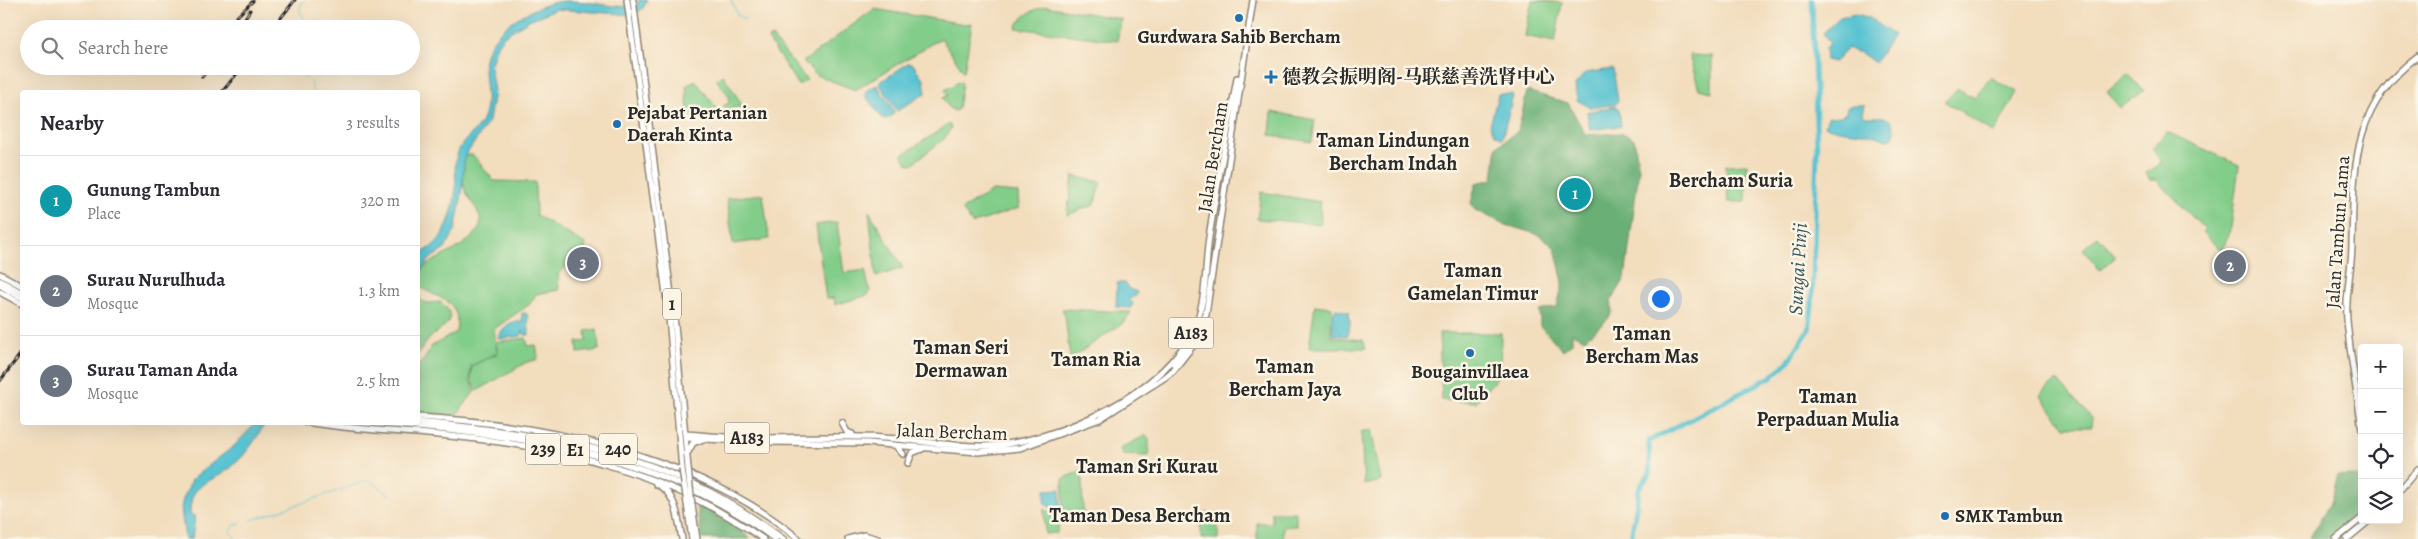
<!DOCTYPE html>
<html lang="en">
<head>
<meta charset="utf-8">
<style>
  body { margin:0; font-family:Alegreya,"Noto Serif SC",serif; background:#f7f7f7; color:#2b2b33 }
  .controls { position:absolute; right:15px; bottom:15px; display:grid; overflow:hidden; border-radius:5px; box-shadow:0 5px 20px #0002 }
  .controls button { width:45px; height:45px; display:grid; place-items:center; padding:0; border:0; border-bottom:1px solid #e1e1e2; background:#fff; color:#2b2b33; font:25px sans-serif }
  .you { position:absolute; left:1660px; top:298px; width:18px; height:18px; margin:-12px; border:4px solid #fff; border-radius:50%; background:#1a73e8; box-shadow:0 0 0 8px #1a73e833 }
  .badge { display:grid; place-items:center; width:32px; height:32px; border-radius:50%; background:#111827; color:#fff; font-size:16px; font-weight:700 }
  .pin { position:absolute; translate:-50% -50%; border:2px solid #fff; box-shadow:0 1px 5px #0006 }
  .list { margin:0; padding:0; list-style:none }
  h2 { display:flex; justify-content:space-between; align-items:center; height:65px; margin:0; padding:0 20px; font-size:21px }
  h2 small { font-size:16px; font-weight:400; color:#7c7c81 }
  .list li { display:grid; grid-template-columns:32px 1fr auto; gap:15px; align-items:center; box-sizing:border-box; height:90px; padding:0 20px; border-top:1px solid #e1e1e2 }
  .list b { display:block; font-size:19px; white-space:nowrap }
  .list p { margin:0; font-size:16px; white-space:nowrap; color:#7c7c81 }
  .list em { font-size:16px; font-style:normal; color:#7c7c81 }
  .icon { flex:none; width:28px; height:28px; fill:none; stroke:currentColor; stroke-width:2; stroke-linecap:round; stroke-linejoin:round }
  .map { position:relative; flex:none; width:2418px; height:539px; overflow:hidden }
  .search { position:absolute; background:#fff; box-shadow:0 5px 20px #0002; left:20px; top:20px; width:400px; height:55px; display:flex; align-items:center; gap:12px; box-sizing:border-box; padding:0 18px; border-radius:28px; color:#7c7c81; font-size:19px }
  .panel { position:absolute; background:#fff; box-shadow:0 5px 20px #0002; left:20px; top:90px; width:400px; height:335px; border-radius:5px }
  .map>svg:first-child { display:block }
  .green { fill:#83cd8a; stroke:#577c5a }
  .forest { fill:#6ab076; stroke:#4a6e50 }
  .water { fill:#58c3d2; stroke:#42777e }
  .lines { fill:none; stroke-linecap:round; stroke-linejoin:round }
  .stream { stroke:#58c3d2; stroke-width:1 }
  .river { stroke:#58c3d2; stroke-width:5 }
  .primary-casing { stroke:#8e8474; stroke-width:8 }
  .highway-casing { stroke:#8e8474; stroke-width:8 }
  .primary { stroke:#fff; stroke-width:5 }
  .highway { stroke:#fff; stroke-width:5.5 }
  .rail-casing { stroke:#2b2b2b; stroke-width:3 }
  .rail { stroke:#fcf5e5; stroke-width:1; stroke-dasharray:4; stroke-linecap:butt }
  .primary-bridge-casing { stroke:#8e8474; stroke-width:8; stroke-linecap:butt }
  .primary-bridge { stroke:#fff; stroke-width:5 }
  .poi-dot { fill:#1f6fb2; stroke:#fcf5e5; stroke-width:2 }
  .labels { text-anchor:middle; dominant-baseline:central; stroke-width:5; stroke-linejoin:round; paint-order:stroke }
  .shield { fill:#fcf5e5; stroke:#6a6863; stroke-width:1 }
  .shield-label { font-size:18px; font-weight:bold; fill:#2b2b2b }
  .poi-label { font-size:19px; font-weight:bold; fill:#2b2b2b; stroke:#fcf5e5; text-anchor:start }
  .street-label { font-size:19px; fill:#2b2b2b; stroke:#fcf5e5 }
  .neighbourhood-label { font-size:20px; font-weight:bold; fill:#2b2b2b; stroke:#fcf5e5 }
  .water-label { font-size:20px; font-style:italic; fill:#38595d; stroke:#fcf5e5 }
</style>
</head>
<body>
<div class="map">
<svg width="2418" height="539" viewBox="0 0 2418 539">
  <rect width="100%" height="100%" fill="#fcf5e5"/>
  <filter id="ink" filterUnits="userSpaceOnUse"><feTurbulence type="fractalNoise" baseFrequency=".02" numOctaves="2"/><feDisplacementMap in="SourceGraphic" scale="10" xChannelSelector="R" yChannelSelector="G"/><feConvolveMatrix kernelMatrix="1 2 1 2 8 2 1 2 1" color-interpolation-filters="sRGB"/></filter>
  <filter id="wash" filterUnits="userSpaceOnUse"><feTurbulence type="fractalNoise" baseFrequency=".0096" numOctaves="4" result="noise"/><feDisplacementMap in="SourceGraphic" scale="20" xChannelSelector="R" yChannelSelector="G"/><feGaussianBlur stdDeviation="1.12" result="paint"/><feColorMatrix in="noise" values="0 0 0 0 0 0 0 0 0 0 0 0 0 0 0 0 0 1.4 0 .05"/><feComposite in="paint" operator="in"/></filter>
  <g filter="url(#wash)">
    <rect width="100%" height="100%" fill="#f2ddbd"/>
    <path class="green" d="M1532,0L1562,3L1555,42L1525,36Z
      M1046,6L1121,19L1117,41L1016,28C1021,15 1033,10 1046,6Z
      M874,9L965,24L972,23L964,72L941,38L855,90L816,75L803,62Z
      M772,37L807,80L798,85L768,39Z
      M1689,55L1712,56V92L1699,89Z
      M2128,74L2144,91L2120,108L2107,92Z
      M723,75L741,103V107L725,109L723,106L729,103V96L716,79Z
      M1990,77L2017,92L1994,133L1944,101L1958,89L1975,98Z
      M695,80L718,110L691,115L688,112L686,86Z
      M960,81L962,83L958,109L955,111L949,108L943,98L948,95L945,90Z
      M1272,112L1315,120L1312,142L1270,135Z
      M949,124L951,128L944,139L912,164L907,163L902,155Z
      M2167,132L2239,165L2231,227L2222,251L2202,233L2205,230L2157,180H2150L2146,173L2162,162L2152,149Z
      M464,155H473L494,181L535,182L536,215L585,244V251L558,274L559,290L536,294L530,304L494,329L496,342L526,338L528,346L536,345L538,357L536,360L527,362L477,391L471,380L472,366L498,353L496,344L497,353L471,366L470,381L475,391L456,416L418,413V365L424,360L432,346L456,332C462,300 441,300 420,287L418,272C434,257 460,251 475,234C490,218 470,204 465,189C461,178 461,167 464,155Z
      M1747,164L1746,202H1728L1726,165Z
      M1073,176L1101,182L1094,205L1067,215Z
      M992,191L1018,193L1019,208L972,224L962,209Z
      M1261,192L1320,202L1321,224L1257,219Z
      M763,194L769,239L733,244L727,198Z
      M869,211L903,268L876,277Z
      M837,222L844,273L865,270L870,292L868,295L835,305L834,298L826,299L816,225Z
      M2098,236L2116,256L2100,270L2083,249Z
      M418,299L427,303L441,302C462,320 441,327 430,338C425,343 422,349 418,354Z
      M1315,305L1332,307L1331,337L1363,340L1366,348H1309Z
      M1062,309L1131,312L1123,323L1070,359L1065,315Z
      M597,329L599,350L578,353L577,342L587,341L586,331Z
      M1439,333H1501L1500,374L1476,402L1442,400Z
      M2057,380L2092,418L2091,427H2065L2040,395Z
      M1371,429L1381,481L1364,485L1361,432Z
      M1146,435L1149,438V456L1123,455L1120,449Z
      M1082,470L1083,514H1063V479Z
      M1044,509L1060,517L1057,533L1045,534Z
      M1272,512H1296V526H1283V539H1257V523H1272Z
      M1201,513H1218V539H1201Z"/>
    <path class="forest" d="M1527,91L1568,103L1586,135L1622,133L1634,139L1639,169L1625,279L1611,301L1612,312L1608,319L1585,339L1572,333V343L1563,350L1540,326V311L1557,307L1563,282L1555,248L1540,235L1506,225L1475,210L1471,203L1476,183L1493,179L1497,146L1518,131Z
      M2338,475L2362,477V510L2329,539H2309L2330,503Z
      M696,504L733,525L751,539H702Z"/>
    <path class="water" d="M639,0H647C644,9 640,12 631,15L556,9L529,20L505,35L497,45L490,67L494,91L489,121L465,156L462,193L455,231L445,249L431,258L418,274V254C445,246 454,212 456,186C456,174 453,164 458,152C463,138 479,131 484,116C492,89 475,68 492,42C497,35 503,28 510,23C526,12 550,0 570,1C593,1 615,10 638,5Z
      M1856,14L1870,18L1893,35L1875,63L1860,52H1855L1848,48L1835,62L1826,60L1825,48L1830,43L1823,33L1840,17Z
      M908,63L913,64L924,80L926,93L897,111L879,83Z
      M1613,69L1618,100L1616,104L1591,108L1577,100L1575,85L1585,73Z
      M877,85L894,111L893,115L886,119L882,118L865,95L866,91Z
      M1498,94H1512L1513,96L1502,139L1494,133L1490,126Z
      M1853,105H1864L1862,114L1866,117H1884L1891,121L1895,131L1893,137L1886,140C1867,130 1845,134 1825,126L1828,117L1841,116L1846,113L1847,107Z
      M1615,106L1619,109L1621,126L1590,130L1587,112Z
      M1117,283H1125L1129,289L1137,292L1136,296L1129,299L1133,303L1131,308L1116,307Z
      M1336,309L1349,312L1350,325L1348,336L1333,335V313Z
      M522,313H525L528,315L529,335H525L523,331L521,336L498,339C501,329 511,318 522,323Z
      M256,423H265C256,440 245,456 229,469C209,484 189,482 190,515L195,516L192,539H185L181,508L183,499L193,478L234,446Z
      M1060,489L1061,513L1045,504V490Z"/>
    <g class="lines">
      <path class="stream" d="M305,0L301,4L300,12L307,24L308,29
        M731,0L738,16L746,20
        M302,66L303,76L311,84L313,92
        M252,520L369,480L389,494
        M236,539L230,532L235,525L241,523"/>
      <path class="river" d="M1631,539L1639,488L1650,473L1649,441L1771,377L1787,363L1809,330L1812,306L1817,151L1812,0"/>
    </g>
  </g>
  <g filter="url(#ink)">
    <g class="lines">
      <defs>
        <path id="primary" d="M627,0L669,317L682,469
          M633,0L675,325L688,468
          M0,274L22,286
          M0,292L22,304
          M1193,346L1192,339L1197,328
          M1174,364L1188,345L1195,343
          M418,417C546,424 698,455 799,539
          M306,422C353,430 402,431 449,436C564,447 668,472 763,539
          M842,423L847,432L852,434
          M2362,429C2357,392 2350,356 2347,320C2345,295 2352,269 2352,244C2354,168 2351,106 2418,56
          M685,434C712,436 739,439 766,438C798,438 830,436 863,437C903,437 944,447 984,446C1055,444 1171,392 1197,321C1207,294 1205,265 1209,237C1217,184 1228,131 1237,78
          M686,438L764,442L868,443L978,452L1020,448L1100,419L1164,378L1173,371L1195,343L1206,314L1253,0
          M895,445L903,454
          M688,452L693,443L701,440
          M908,463L912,453L922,449
          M656,484C677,493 678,519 682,539
          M2399,491L2418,469
          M687,504L692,539
          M692,505L697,539
          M848,539L864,535L878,539
          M2336,539L2362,518
          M2347,539L2370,520"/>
        <path id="highway" d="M0,281L22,293
          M0,285L22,298
          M357,422C503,433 654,447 775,539
          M413,422C509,430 612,443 700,487C729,501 756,520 783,539"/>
      </defs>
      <use href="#primary" class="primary-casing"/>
      <use href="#highway" class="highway-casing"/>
      <use href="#primary" class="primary"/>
      <use href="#highway" class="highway"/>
      <defs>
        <path id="rail" d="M226,27L253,1
          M238,29L250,10
          M272,29L295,0
          M202,77L210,66
          M222,92L243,66
          M0,381L22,352"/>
      </defs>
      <use href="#rail" class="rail-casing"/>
      <use href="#rail" class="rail"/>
      <defs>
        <path id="primary-bridge" d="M688,468L692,505
          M682,469L687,504"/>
      </defs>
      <use href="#primary-bridge" class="primary-bridge-casing"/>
      <use href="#primary-bridge" class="primary-bridge"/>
    </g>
  </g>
  <g class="poi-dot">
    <circle cx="1239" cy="18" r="5"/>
    <path d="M1268.5 69.5h5v5h5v5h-5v5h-5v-5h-5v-5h5z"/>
    <circle cx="617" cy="124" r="5"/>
    <circle cx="1470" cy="353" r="5"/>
    <circle cx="1945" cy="516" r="5"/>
  </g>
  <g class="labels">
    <g class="shield">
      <rect x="663" y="288.5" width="18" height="31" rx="4"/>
      <rect x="1168.5" y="317.5" width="45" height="31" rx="4"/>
      <rect x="724.5" y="422.5" width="45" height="31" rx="4"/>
      <rect x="525.5" y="433.5" width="35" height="31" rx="4"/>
      <rect x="599" y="433.5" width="38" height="31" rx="4"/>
      <rect x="561" y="434.5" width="28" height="31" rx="4"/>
    </g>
    <g class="shield-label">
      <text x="672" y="304">1</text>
      <text x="1191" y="333">A183</text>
      <text x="747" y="438">A183</text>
      <text x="543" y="449">239</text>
      <text x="618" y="449">240</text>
      <text x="575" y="450">E1</text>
    </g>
    <g class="poi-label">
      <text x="1239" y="37" text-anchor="middle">Gurdwara Sahib Bercham</text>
      <text x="1282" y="77">德教会振明阁-马联慈善洗肾中心</text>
      <text x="627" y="113">Pejabat Pertanian<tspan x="627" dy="22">Daerah Kinta</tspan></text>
      <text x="1470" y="372" text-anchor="middle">Bougainvillaea<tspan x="1470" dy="22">Club</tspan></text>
      <text x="1955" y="516">SMK Tambun</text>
    </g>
    <g class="street-label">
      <text transform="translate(1213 157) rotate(-81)">Jalan Bercham</text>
      <text transform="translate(2338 232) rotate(-86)">Jalan Tambun Lama</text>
      <text transform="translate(952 432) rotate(2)">Jalan Bercham</text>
    </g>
    <g class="neighbourhood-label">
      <text x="1393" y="140">Taman Lindungan<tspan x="1393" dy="23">Bercham Indah</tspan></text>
      <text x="1731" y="180">Bercham Suria</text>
      <text x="1473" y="270">Taman<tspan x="1473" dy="23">Gamelan Timur</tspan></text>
      <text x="1642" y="333">Taman<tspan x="1642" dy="23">Bercham Mas</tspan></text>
      <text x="961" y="347">Taman Seri<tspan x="961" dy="23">Dermawan</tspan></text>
      <text x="1096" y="359">Taman Ria</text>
      <text x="1285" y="366">Taman<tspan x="1285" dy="23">Bercham Jaya</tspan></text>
      <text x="1828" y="396">Taman<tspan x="1828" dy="23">Perpaduan Mulia</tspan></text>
      <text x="1147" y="466">Taman Sri Kurau</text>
      <text x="1140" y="515">Taman Desa Bercham</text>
    </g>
    <g class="water-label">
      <text transform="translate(1798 269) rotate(-87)">Sungai Pinji</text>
    </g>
  </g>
</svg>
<div class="controls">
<button>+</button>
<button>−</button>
<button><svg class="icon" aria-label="locate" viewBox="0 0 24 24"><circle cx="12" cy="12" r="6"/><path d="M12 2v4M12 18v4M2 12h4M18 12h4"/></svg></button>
<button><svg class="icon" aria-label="layers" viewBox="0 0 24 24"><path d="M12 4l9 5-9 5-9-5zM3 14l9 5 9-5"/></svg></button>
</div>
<div class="you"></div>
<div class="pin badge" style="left:1575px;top:194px;background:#0f9aa8">1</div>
<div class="pin badge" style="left:2230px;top:266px;background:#6b7280">2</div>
<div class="pin badge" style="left:583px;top:263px;background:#6b7280">3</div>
<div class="search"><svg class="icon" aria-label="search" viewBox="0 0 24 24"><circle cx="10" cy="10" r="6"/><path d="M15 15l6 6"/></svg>Search here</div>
<section class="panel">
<h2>Nearby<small>3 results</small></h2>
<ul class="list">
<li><span class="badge" style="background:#0f9aa8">1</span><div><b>Gunung Tambun</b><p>Place</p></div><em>320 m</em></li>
<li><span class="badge" style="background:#6b7280">2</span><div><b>Surau Nurulhuda</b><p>Mosque</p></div><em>1.3 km</em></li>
<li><span class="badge" style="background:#6b7280">3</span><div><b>Surau Taman Anda</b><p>Mosque</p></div><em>2.5 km</em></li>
</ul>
</section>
</div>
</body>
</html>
